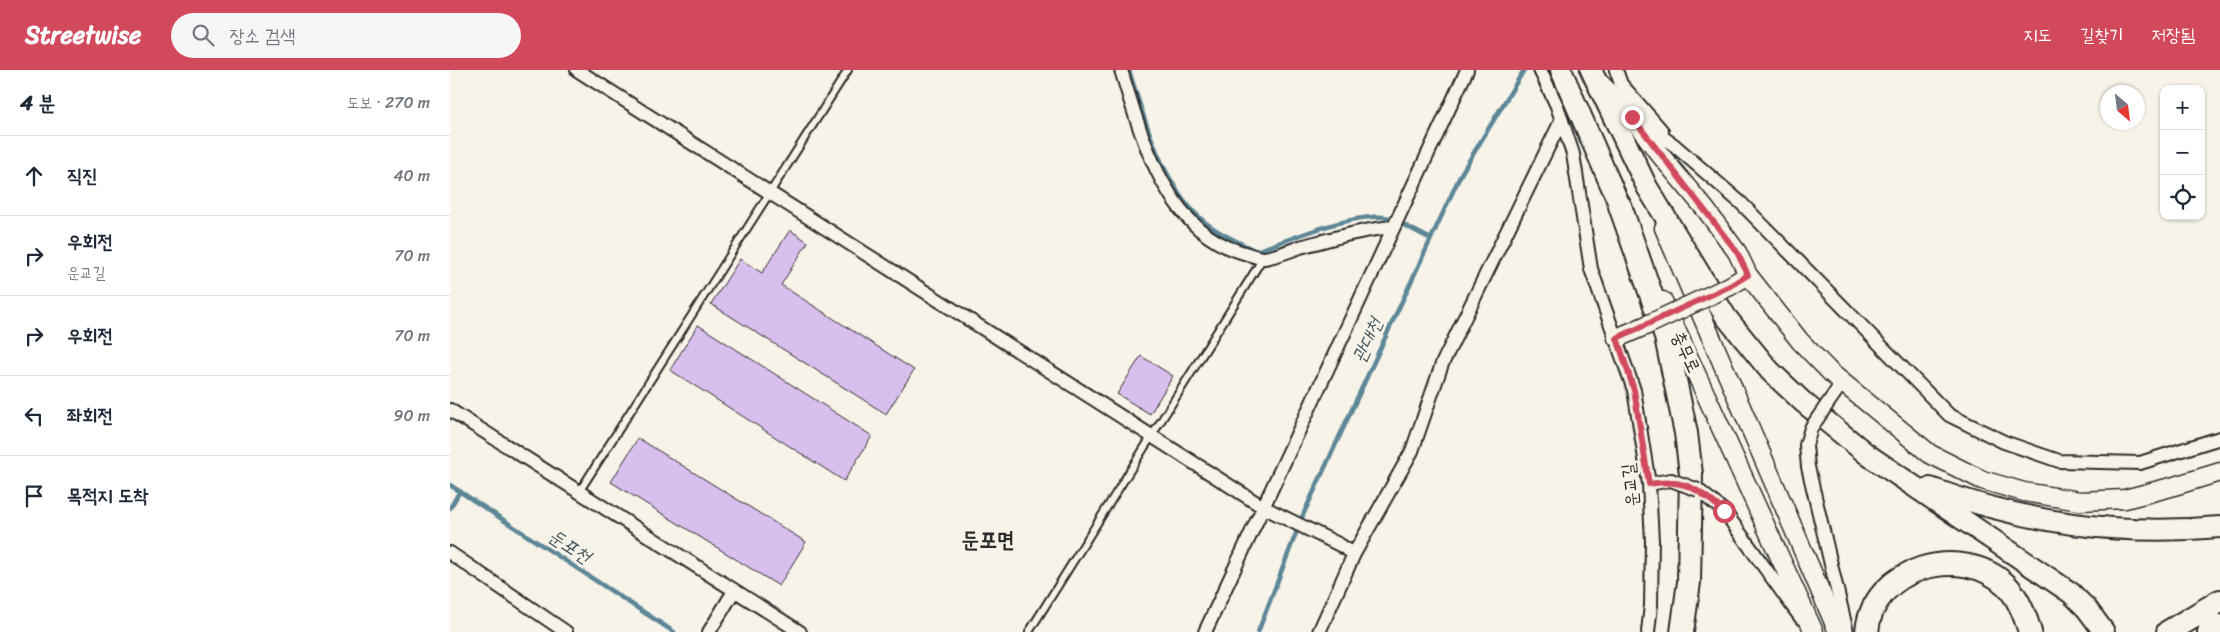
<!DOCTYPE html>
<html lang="ko">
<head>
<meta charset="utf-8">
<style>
  body { margin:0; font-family:Sriracha,"Poor Story",sans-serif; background:#f6f6f7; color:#1f2937 }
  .controls { position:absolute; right:15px; top:15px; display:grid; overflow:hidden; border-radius:10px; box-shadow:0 1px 4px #0004 }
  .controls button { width:45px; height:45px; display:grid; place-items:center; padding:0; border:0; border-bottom:1px solid #e0e1e3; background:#fff; color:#1f2937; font:25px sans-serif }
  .compass { position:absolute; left:1650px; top:15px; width:45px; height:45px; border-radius:50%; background:#fff; box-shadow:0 1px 4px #0004; rotate:152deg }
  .stop { position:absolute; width:15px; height:15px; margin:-11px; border:4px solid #d1495b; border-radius:50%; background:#fff }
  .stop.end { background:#d1495b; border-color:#fff; box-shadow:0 1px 5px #0008 }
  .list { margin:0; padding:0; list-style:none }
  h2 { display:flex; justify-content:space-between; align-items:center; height:65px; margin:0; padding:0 20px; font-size:21px }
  h2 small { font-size:16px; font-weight:400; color:#747a83 }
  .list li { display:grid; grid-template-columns:32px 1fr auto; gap:15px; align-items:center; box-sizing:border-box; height:80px; padding:0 20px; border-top:1px solid #e0e1e3 }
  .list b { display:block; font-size:19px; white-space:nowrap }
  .list p { margin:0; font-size:16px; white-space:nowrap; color:#747a83 }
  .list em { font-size:16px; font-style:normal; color:#747a83 }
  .icon { flex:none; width:28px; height:28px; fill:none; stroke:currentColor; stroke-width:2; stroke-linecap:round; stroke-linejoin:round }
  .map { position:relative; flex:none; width:1770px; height:562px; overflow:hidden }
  header { display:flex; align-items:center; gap:30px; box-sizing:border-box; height:70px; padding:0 25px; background:#d1495b; color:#fff }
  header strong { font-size:24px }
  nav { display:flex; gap:28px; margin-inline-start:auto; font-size:18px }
  .search { width:350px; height:45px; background:#f6f6f7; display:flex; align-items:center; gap:12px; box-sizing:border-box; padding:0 18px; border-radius:28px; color:#747a83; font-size:19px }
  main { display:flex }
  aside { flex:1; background:#fff }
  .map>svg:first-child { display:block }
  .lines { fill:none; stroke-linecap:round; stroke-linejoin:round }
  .stream { stroke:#5d8797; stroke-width:4.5 }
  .building { fill:#d8bfee; stroke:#2b2b2b }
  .lane-casing { stroke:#2b2b2b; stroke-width:10 }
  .street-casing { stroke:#2b2b2b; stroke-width:16 }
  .secondary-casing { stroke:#2b2b2b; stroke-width:21 }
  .primary-casing { stroke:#2b2b2b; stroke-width:24 }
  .highway-casing { stroke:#2b2b2b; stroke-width:26 }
  .lane { stroke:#f7f3e8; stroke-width:6 }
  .street { stroke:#f7f3e8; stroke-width:12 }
  .secondary { stroke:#f7f3e8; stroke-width:18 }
  .primary { stroke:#f7f3e8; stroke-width:20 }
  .highway { stroke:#f7f3e8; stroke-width:22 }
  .street-bridge-casing { stroke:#2b2b2b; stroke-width:16; stroke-linecap:butt }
  .secondary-bridge-casing { stroke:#2b2b2b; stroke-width:21; stroke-linecap:butt }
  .street-bridge { stroke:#f7f3e8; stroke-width:12 }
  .secondary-bridge { stroke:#f7f3e8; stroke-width:18 }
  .route { stroke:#d1495b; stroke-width:6 }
  .labels { text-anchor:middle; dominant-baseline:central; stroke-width:5; stroke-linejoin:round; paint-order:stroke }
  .street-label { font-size:18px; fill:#2b2b2b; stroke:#f7f3e8 }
  .water-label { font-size:19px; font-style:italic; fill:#445961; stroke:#f7f3e8 }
  .district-label { font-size:22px; font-weight:bold; fill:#2b2b2b; stroke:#f7f3e8 }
</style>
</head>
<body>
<header>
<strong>Streetwise</strong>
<div class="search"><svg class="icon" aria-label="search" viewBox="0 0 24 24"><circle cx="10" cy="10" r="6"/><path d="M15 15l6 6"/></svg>장소 검색</div>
<nav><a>지도</a><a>길찾기</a><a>저장됨</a></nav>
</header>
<main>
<aside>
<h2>4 분<small>도보 · 270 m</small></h2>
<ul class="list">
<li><svg class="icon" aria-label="ahead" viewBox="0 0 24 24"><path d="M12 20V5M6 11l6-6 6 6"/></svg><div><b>직진</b></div><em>40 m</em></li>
<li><svg class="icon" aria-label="right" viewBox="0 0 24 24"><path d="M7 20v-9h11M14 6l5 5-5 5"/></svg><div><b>우회전</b><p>운교길</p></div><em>70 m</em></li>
<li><svg class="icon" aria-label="right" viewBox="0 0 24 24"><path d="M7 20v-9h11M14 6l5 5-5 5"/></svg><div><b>우회전</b></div><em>70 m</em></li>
<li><svg class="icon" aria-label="left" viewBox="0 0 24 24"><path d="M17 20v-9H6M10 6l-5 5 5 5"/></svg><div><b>좌회전</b></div><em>90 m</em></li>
<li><svg class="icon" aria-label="arrive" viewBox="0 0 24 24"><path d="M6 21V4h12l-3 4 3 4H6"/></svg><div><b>목적지 도착</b></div></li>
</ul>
</aside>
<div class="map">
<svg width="1770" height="562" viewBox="0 0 1770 562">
  <rect width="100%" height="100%" fill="#f7f3e8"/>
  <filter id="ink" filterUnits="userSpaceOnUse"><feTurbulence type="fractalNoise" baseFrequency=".02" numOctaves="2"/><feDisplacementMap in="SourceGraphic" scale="10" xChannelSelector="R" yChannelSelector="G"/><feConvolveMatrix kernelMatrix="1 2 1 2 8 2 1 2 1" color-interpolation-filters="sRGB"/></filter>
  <g filter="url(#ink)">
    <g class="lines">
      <path class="stream" d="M679,0C694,49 711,111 750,148C766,163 787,171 806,181C839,170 908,140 939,148
        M954,155L981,169
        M0,415L224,562
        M0,438L10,421
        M808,562L853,445L1011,104L1074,0"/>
    </g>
    <path class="building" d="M340,160L358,172L331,215L464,300L436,344L261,234L290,189L312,203Z
      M248,255L422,366L394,411L220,300Z
      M691,286L723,306L700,344L667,324Z
      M188,368L356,472L329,516L161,412Z"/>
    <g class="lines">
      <defs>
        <path id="lane" d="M129,422L398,0
          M579,562L813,188"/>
        <path id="street" d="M127,0L813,437L890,475L904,484
          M671,0C691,65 716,161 791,182C798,184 807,188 814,188C825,187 839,181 850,177C881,169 910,160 943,157
          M1090,0L1107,36L1123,84L1141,199L1184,320L1199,414L1202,471L1201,535L1198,562
          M1166,0L1171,14L1212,61
          M1189,51L1224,75L1291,133L1499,345L1554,372L1609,391L1690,393L1770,368
          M1376,336L1392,313
          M0,340L350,562
          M1361,358L1356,375L1358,397L1397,562
          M1199,414L1221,410
          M1248,420L1274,441L1351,548
          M0,483L116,562
          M259,562L284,521
          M755,562L1017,0
          M869,562L904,484L962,381L992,294L1111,51"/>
        <path id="secondary" d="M1151,14L1182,47L1207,81L1256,140L1287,182L1298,205
          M1214,158L1388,562
          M1280,216L1298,205L1350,271L1381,303L1480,384L1532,410L1574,422L1630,431L1675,429L1721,417L1770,402
          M1213,231L1364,562
          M1167,268L1197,255"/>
        <path id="primary" d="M1111,0L1170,136
          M1141,0L1197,117L1276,247L1320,301L1353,332L1418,385L1621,523L1637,539L1654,562
          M1480,418C1577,453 1667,466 1770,457"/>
        <path id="highway" d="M1170,136L1216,267L1236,363L1241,404L1239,512L1232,562
          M1417,562C1422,497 1512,473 1556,515C1568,527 1575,545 1580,562
          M1718,562L1770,531
          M1759,562L1770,556"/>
      </defs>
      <use href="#lane" class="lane-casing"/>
      <use href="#street" class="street-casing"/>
      <use href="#secondary" class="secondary-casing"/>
      <use href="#primary" class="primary-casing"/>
      <use href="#highway" class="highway-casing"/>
      <use href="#lane" class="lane"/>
      <use href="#street" class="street"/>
      <use href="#secondary" class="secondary"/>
      <use href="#primary" class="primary"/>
      <use href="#highway" class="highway"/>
      <defs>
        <path id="street-bridge" d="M1361,358L1376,336
          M1221,410L1248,420"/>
        <path id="secondary-bridge" d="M1197,255L1280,216"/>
      </defs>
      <use href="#street-bridge" class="street-bridge-casing"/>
      <use href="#secondary-bridge" class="secondary-bridge-casing"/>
      <use href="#street-bridge" class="street-bridge"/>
      <use href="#secondary-bridge" class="secondary-bridge"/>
    </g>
  </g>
  <g class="lines" filter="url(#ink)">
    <path class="route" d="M1182,47L1287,182L1298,205L1280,216L1167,268L1184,320L1199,414C1235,408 1247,419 1274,441"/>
  </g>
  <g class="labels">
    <g class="street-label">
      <text transform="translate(1236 282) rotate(65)">충무로</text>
      <text transform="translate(1180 415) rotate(-96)">운교길</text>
    </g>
    <g class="water-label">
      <text transform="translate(917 270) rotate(-65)">관대천</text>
      <text transform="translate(120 476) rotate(33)">둔포천</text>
    </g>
    <g class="district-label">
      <text x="538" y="469">둔포면</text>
    </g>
  </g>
</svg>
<div class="controls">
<button>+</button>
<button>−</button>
<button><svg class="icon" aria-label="locate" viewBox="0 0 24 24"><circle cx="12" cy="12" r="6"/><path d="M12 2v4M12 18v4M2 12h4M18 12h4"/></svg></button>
</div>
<svg class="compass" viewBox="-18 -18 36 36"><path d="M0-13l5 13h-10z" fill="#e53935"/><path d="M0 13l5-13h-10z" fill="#747a83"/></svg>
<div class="stop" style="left:1274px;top:441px"></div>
<div class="stop end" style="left:1182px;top:47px"></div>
</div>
</main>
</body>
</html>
